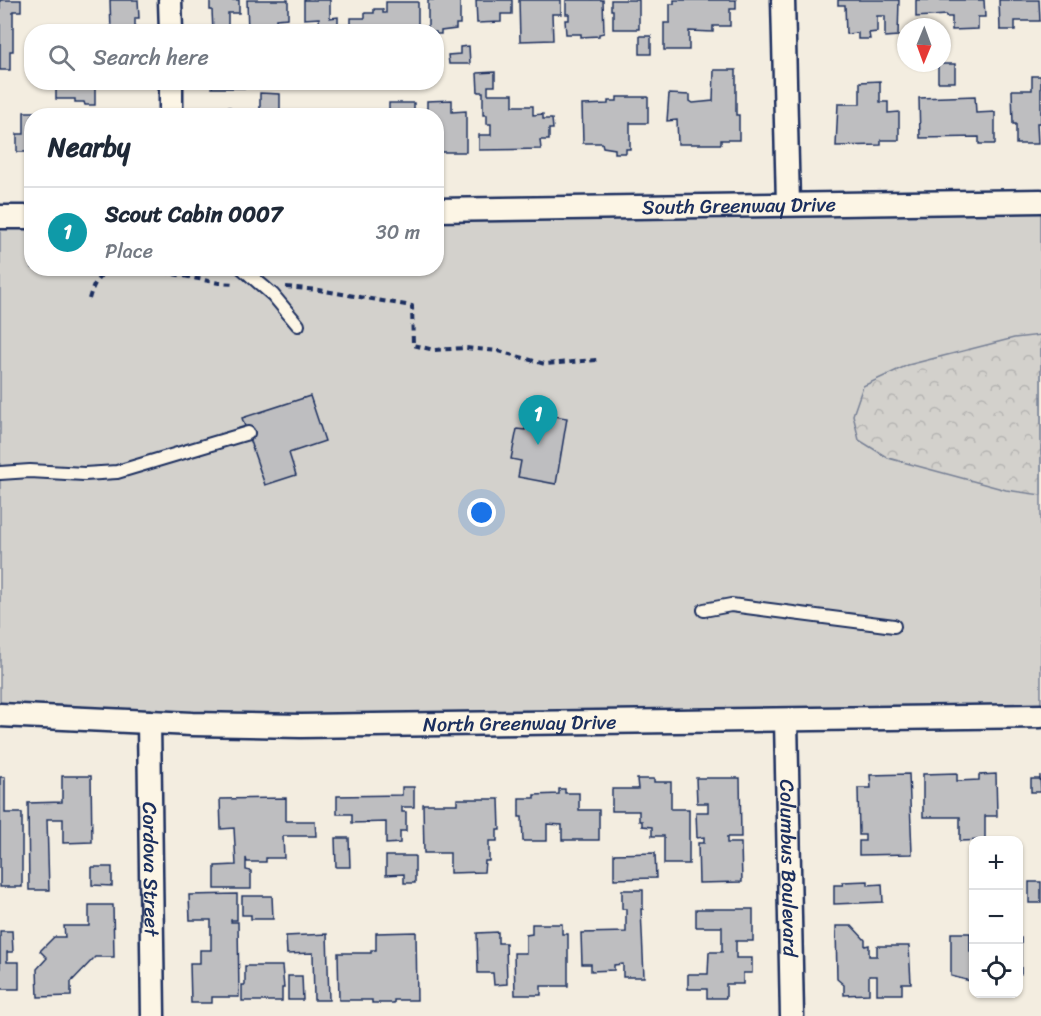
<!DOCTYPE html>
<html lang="en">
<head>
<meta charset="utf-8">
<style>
  body { margin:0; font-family:Sriracha,sans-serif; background:#f6f6f7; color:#1f2937 }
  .controls { position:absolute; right:18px; bottom:18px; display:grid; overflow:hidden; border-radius:12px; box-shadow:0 2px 4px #0004 }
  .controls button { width:54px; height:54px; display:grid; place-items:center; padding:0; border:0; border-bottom:2px solid #e0e1e3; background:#fff; color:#1f2937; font:30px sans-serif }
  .compass { position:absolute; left:897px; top:18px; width:54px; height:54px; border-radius:50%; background:#fff; box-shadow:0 2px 4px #0004; rotate:181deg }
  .you { position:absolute; left:482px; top:513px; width:21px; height:21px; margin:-15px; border:4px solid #fff; border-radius:50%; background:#1a73e8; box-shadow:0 0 0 9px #1a73e833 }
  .badge { display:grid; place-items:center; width:39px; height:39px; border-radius:50%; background:#b45309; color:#fff; font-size:20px; font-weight:700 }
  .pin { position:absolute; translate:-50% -50px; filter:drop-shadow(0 2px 3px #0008) }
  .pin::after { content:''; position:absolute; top:32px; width:21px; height:18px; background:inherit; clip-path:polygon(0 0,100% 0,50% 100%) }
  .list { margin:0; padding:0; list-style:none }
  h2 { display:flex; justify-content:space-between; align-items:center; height:78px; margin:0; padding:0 24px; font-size:26px }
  h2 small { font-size:20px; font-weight:400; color:#747a83 }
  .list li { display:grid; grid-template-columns:39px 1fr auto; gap:18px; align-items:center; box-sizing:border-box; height:90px; padding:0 24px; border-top:2px solid #e0e1e3 }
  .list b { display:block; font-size:22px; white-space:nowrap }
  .list p { margin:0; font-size:20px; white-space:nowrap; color:#747a83 }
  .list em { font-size:20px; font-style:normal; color:#747a83 }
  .icon { flex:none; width:33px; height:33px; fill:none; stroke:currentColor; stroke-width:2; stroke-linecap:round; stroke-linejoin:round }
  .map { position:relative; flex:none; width:1041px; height:1016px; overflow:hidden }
  .search { position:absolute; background:#fff; box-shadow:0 2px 4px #0004; left:24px; top:24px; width:420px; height:66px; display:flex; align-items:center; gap:15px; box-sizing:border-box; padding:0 21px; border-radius:24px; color:#747a83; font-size:22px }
  .panel { position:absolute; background:#fff; box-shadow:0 2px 4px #0004; left:24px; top:108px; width:420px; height:168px; border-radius:24px }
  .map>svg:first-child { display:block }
  .green { fill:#d3d1cc; stroke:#778095; stroke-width:1.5 }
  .forest { fill:url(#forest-crowns); stroke:#778095; stroke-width:1.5 }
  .building { fill:#bebec0; stroke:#1b2f5e; stroke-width:1.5 }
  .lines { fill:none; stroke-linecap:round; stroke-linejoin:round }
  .service-casing { stroke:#1b2f5e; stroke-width:16 }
  .minor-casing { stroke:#1b2f5e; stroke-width:27 }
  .path { stroke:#1b2f5e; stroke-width:4; stroke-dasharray:6 4.5; stroke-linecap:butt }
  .service { stroke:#fcf5e5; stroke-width:12 }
  .minor { stroke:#fcf5e5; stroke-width:22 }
  .labels { text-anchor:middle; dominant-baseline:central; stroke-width:5; stroke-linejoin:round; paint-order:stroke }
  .street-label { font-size:20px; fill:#1b2f5e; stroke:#fcf5e5 }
</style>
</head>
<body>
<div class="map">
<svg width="1041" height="1016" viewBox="0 0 1041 1016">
  <defs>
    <pattern id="forest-crowns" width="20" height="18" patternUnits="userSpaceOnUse" patternTransform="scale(1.5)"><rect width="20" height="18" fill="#d3d1cc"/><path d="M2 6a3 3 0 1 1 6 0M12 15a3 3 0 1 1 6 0" fill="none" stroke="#b5b4b2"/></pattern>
  </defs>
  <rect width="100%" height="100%" fill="#f3ede0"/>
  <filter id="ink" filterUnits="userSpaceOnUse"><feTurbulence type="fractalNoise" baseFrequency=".0167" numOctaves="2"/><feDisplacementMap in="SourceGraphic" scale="12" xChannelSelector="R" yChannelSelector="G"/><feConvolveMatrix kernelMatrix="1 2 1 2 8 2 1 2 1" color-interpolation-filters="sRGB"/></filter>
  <g filter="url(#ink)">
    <path class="green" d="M1041,209V708L874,711L174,716L0,707V226L31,225L32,268H436L437,219Z"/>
    <path class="forest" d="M1041,335V495L1006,490L888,458L859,440L853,415L863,386L908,365L1014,338Z"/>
    <path class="building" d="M0,0H21V11H13V51H10V70H0Z
      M110,0H138L139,18H135V32H111Z
      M210,0H239V13H228V30L236,32H213L212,10H210Z
      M247,0H288V18L276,19V32H248Z
      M304,0H330V18L338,17V32H320L319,18L304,19Z
      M428,0H460V24H456V29L441,31V34H436V32H428Z
      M476,0H512V14H501V22L477,23Z
      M519,0H561V14H552L553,40L520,41Z
      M566,0H603L604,33L599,34V36L581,37V34H566L565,20H569V14H566Z
      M611,0H639V29H613V10H611Z
      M674,0H736V9H730V26H713V32L689,31V50H664V23H670V4H674Z
      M838,0H899L898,36L885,37V16H877V32L869,33L870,39H858V33L846,34L845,5H838Z
      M916,0H984L985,17H978V29L952,30V17H946V15L916,17Z
      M999,0H1039L1040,21H1015V30H1000Z
      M386,2H418V30L351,32V18H365V13H374V9H383V13H386Z
      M640,36H651V54H640Z
      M469,46L470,64H449L448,55L460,54V47Z
      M938,64H955V82H938Z
      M714,70H736V115H739V140H721V144H678L677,120L667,121L669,94L690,95V101L693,103L713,101Z
      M495,72V86H488V94H513V106H533V115L543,114V119H552L553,129H549V140H540L541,149L479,150V135H491V124H487V115H483V92H478L477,73Z
      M1032,76H1041V123H1037L1038,144H1016V124H1013L1012,90H1032Z
      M880,81V102H888V113L899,112V140H881V145L836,146L838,104H860V82Z
      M56,82H95V105H85L84,102H75V99H56Z
      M212,82H258V88H212Z
      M260,93L280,94V113L260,112Z
      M975,96L976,113L995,112V144H979V137L920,138L919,98Z
      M617,97H648V123H630V149H626V153H615V149L603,147L602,143H583L582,105L608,104V101H617Z
      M452,100V112L466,111V152H438L436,116H389V103H414V112H427V101Z
      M230,107V116H212V108Z
      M24,112H63L77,113V116H32V152H17V134H24Z
      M310,396L325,441L289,453L296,475L265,485L242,418Z
      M529,412L567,418L556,484L518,477L521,461L511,459L517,429L525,430Z
      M957,773V781L979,780V775L996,774L997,816H985V840L960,841V817H923V774Z
      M909,774L912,854L859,855V841H865V835H859L858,788H871L870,775Z
      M1040,775L1041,792H1031V779H1040Z
      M62,776H91L92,842L63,843V819H47L49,890H29L28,803L62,802Z
      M0,777H5V813H22V887H0Z
      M696,778H740L741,837H727V843H741L742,882L699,883L698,843H704V837L697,838L696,812H708V803H697Z
      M637,779H654V782H671V809H689V864H664V836H652V827L642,826V821H639V811H612V789H638Z
      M402,787H414V807H402V812H406V831H400V843L386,844V822L352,823V814H337V796L402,795Z
      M559,789H565V793H579V810H599V840H562V825L547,824V841H523L522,817H519V798H534V795L559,794Z
      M286,798V821H315L316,836H283L284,858H266V862H247L246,858V870L251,871V889H215V866L236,865L234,828L221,829L220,799Z
      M457,799H499L500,830H497V841H489V861H485L484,872L450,873V853H424L423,804H457Z
      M335,838H349L350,867H336Z
      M655,853L656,878L614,879V854Z
      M386,856H415V883H404V874L386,875Z
      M92,867H112V886L92,885Z
      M868,881V885L882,884L883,902L834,904V885H843L842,882Z
      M1029,882H1041V903H1029Z
      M622,890H643V909H641L644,977H623V964L614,965V970L591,971V964H582L581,933L626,932V909H622Z
      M237,894V920H231V922H238L239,997H212V1003H191L190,963H200V950H211V920H190L189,895Z
      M242,896H272L273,919H251V915H242Z
      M89,905H113L114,957H95L71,982V996L38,997L37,969L47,958L40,951L54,937H65L64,926H89Z
      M696,909H753V941H736V958H752V973H743V984H726V998H707V989H688V974H708L709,952H722V927H696Z
      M532,924H562V934H568V986H541V995H515L514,953H526V935L532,934Z
      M836,926H852L865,940V946L869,945V956H877V946H909L911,983H902V994H877V976H869V994L844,995V985L837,979Z
      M0,931H12L13,952H7V962H19V989H0Z
      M416,932L417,1000H394V1003H372V1000H339L338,953H371V950H376V933Z
      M498,932V943H506L507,984L494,985L493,973H478L477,933Z
      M951,933H970V952H974V982L951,976Z
      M327,934L329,1000H314L313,953L287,954L286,936Z
      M1018,938H1021V974L1018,975Z
      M245,966H282L284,988H282V1001H242V985H245Z
      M288,976H302L303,1000H288Z"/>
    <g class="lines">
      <defs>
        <path id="service" d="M242,268L273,295L298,325
          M0,473L30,471L84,474L117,472L248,433
          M704,610L731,605L894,626"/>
        <g id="minor">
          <path d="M170,0L171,32"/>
          <path d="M783,0L788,204"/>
          <path d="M171,82V116"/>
          <path id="s1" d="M436,210L1041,201"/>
          <path d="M0,217H32"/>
          <path id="s2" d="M0,715L192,724L301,726L1041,716"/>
          <path id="s3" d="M786,720L792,1016"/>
          <path id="s4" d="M149,722L153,1016"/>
        </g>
      </defs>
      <use href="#service" class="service-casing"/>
      <use href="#minor" class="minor-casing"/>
      <path class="path" d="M143,268L219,283L236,284
        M286,287L319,290L412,306L413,345L434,350L465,348L499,351L545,364L597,360
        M89,299C93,285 98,275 111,268"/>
      <use href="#service" class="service"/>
      <use href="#minor" class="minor"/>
    </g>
  </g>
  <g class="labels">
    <g class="street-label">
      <text stroke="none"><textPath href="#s1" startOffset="303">South Greenway Drive</textPath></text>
      <text stroke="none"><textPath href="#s2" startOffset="520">North Greenway Drive</textPath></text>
      <text stroke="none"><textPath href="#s3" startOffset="148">Columbus Boulevard</textPath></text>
      <text stroke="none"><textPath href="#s4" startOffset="147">Cordova Street</textPath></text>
    </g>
  </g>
</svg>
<div class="controls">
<button>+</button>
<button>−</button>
<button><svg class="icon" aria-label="locate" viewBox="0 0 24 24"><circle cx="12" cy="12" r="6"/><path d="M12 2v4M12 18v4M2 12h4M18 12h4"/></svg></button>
</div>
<svg class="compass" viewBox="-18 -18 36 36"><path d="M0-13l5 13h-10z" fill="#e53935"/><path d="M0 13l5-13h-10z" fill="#747a83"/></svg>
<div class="you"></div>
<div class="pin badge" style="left:538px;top:445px;background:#0f9aa8">1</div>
<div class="search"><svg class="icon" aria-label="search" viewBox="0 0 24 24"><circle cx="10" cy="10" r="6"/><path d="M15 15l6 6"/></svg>Search here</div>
<section class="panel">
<h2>Nearby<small></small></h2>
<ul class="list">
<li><span class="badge" style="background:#0f9aa8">1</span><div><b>Scout Cabin 0007</b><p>Place</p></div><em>30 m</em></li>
</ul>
</section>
</div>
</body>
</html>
